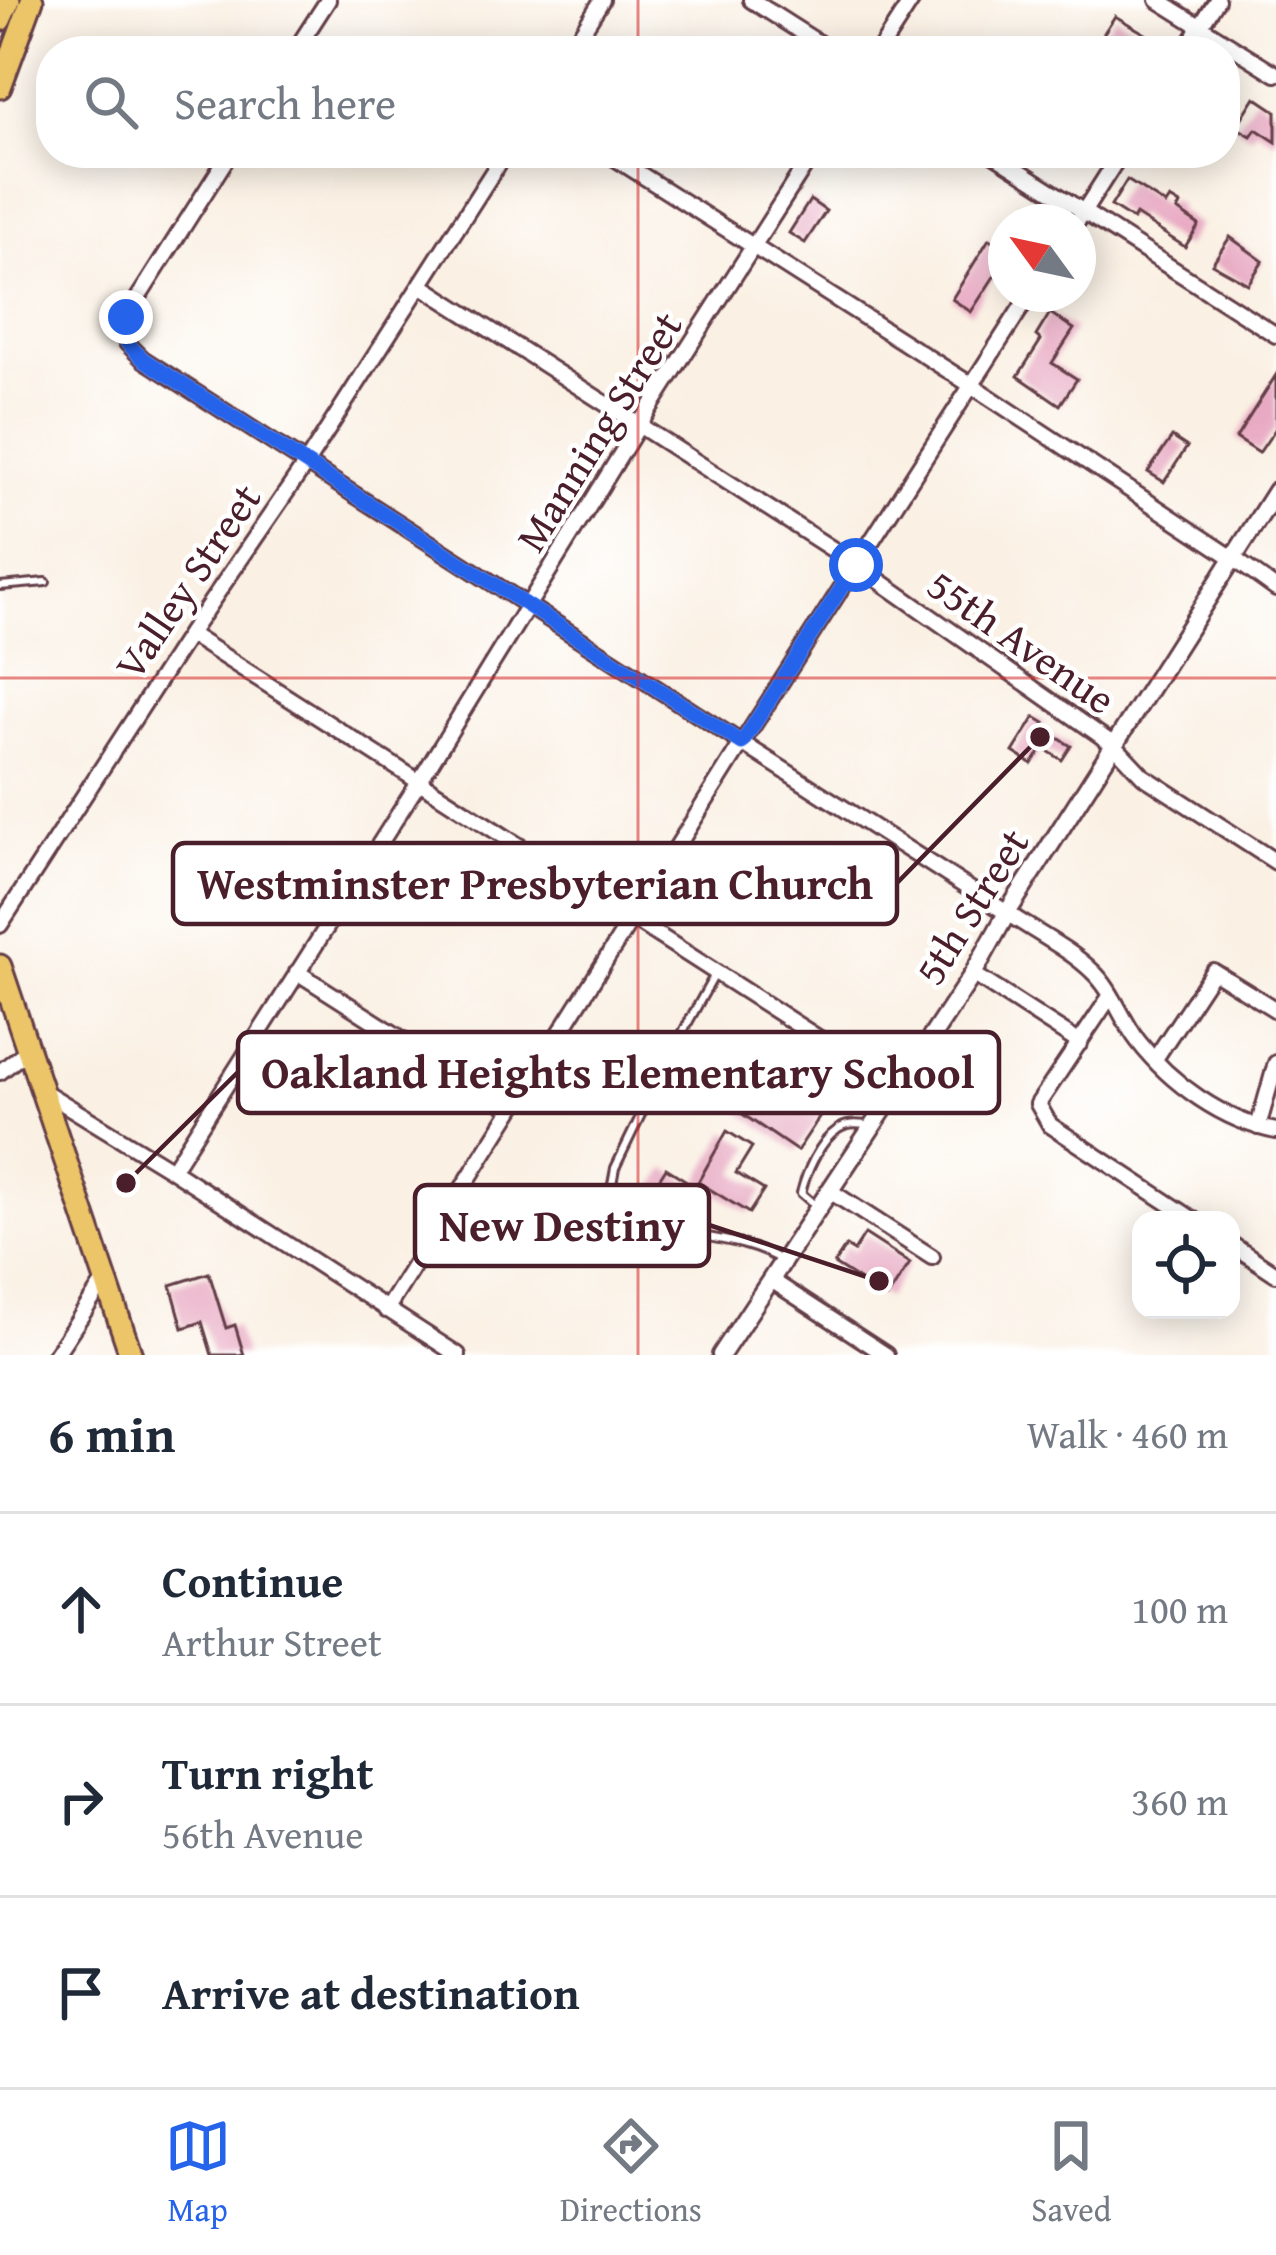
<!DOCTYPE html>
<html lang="en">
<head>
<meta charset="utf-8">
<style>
  body { margin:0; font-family:"Gentium Book Plus",serif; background:#f6f6f7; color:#1f2937 }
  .controls { position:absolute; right:36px; bottom:36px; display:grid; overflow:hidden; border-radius:24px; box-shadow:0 6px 30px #0003 }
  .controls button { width:108px; height:108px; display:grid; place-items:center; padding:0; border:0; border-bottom:3px solid #e0e1e3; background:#fff; color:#1f2937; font:60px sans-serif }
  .compass { position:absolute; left:988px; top:204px; width:108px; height:108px; border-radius:50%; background:#fff; box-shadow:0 6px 30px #0003; rotate:303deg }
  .stop { position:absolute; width:36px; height:36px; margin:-27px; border:9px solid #2563eb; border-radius:50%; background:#fff }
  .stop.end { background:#2563eb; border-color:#fff; box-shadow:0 3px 12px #0008 }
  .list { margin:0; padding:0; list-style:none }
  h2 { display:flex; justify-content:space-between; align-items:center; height:156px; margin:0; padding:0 48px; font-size:51px }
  h2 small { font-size:39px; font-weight:400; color:#747a83 }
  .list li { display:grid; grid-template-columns:78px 1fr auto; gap:36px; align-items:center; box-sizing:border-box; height:192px; padding:0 48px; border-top:3px solid #e0e1e3 }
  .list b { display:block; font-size:45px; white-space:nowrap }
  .list p { margin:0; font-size:39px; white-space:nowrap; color:#747a83 }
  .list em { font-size:39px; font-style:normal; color:#747a83 }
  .icon { flex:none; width:66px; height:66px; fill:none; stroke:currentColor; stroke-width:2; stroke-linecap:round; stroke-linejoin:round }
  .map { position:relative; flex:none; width:1276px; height:1355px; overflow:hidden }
  .search { position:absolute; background:#fff; box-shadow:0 6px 30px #0003; left:36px; right:36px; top:36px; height:132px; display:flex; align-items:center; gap:30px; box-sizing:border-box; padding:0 42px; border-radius:48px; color:#747a83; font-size:45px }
  .sheet { height:732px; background:#fff }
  nav { display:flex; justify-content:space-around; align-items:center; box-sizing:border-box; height:168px; border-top:3px solid #e0e1e3; background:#fff; font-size:33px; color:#747a83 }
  nav a { display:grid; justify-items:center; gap:6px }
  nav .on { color:#2563eb }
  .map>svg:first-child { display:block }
  .building { fill:#e8aac3 }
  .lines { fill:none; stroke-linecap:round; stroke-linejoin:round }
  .service-casing { stroke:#643e47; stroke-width:12 }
  .minor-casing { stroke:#643e47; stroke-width:20 }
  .tertiary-casing { stroke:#643e47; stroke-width:22 }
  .primary-casing { stroke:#643e47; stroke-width:27 }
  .service { stroke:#fff; stroke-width:6 }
  .minor { stroke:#fff; stroke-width:14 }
  .tertiary { stroke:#fff; stroke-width:16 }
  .primary { stroke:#ecc569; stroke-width:21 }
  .route { stroke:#2563eb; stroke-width:15 }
  .grid { fill:none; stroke:#d62828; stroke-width:3; stroke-opacity:0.55 }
  .labels { text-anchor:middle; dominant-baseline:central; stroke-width:9; stroke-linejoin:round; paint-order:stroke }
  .street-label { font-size:42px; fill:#4a1f2b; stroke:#fff }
  .leader { fill:none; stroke:#4a1f2b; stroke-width:4.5 }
  .callout-dot { fill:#4a1f2b; stroke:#fff; stroke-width:4.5 }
  .callout { fill:#fff; stroke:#4a1f2b; stroke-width:4.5 }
  .callout-label { font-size:45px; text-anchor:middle; font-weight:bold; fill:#4a1f2b }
</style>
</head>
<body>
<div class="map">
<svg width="1276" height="1355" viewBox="0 0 1276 1355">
  <rect width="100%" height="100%" fill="#fff"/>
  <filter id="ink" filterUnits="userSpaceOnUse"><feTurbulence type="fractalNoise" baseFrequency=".00833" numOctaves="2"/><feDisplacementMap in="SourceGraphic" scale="24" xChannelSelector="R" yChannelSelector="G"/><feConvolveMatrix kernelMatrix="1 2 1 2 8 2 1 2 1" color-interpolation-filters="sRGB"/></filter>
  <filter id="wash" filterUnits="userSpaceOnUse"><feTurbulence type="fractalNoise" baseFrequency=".004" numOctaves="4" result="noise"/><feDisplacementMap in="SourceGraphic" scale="48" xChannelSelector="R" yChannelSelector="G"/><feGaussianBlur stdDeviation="2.7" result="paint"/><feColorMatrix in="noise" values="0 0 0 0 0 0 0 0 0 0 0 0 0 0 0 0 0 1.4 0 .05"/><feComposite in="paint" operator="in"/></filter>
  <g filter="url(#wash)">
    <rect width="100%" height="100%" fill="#faf0e3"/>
    <g id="blocks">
      <path class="building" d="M1115,16L1161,43L1156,51H1119L1100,39Z
        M1255,97L1276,111V142L1256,129L1251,136L1236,127Z
        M1127,180L1166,205L1170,199L1180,205L1177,210L1199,225L1185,247L1136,215L1133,220L1111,206Z
        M810,200L826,211L805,243L789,233Z
        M1230,237L1263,261L1248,284L1212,264Z
        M989,239L1006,250V282L995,275L971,312L952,299Z
        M1050,313L1074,329L1052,363L1077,379L1060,405L1018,376L1041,340L1036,336Z
        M1276,375V428L1259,453L1236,438Z
        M1172,437L1187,447L1164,482L1148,472Z
        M1035,717L1045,723L1042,728L1071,746L1062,760L1043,748L1032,764L1013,752Z
        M779,1056L835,1094L797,1151L741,1113Z
        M727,1131L752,1147L736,1173L764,1190L749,1213L698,1182Z
        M666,1168L696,1187L679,1214L649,1195Z
        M865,1234L910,1263L887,1298L834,1264L846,1246L854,1251Z
        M209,1273L226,1328L235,1325L244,1355H212L202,1322L183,1328L171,1285Z"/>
    </g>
  </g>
  <g filter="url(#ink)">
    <use href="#blocks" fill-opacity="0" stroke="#643e47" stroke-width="3"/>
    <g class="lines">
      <defs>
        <path id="service" d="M0,586L46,582
          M714,976L670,1055L615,1168L612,1184C658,1251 719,1224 781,1260
          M816,1206L801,1193C806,1173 819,1142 837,1130C846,1123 856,1124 867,1125"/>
        <path id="minor" d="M751,0L831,51
          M1158,0L1276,74
          M295,51L328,0
          M570,51L602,0
          M879,51L912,0
          M1185,51L1217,0
          M230,153L126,317L127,343L143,359L1007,913C1032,930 1071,950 1092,971C1113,990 1121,1019 1138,1041C1170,1083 1223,1121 1276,1131
          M607,153L971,385L1233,558L1276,589
          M992,153L1276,335
          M1077,222L1121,153
          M422,286L857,565L1114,745L1143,776L1276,862
          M189,634L896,1088
          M0,925L189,634L305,465L505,153
          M297,972L512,1109
          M973,974L1080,1043
          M1111,995L1038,1104L1050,1125L1194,1220
          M1155,1059L1213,971L1276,1010
          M0,1072L29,1049
          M43,1091L172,1170L458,1355
          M1258,1127L1276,1063
          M172,1170L419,782L639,425L813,153
          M830,1191L932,1257
          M1231,1244L1276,1274
          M771,1280L886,1355
          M386,1310L742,743L1030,294
          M55,1355L105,1280"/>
        <path id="tertiary" d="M721,1355L973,974L1007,913L1276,491"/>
        <path id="primary" d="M0,20L9,0
          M0,87L32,0
          M0,966L131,1355"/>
      </defs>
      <use href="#service" class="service-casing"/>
      <use href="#minor" class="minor-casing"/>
      <use href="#tertiary" class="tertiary-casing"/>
      <use href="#primary" class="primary-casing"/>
      <use href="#service" class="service"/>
      <use href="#minor" class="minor"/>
      <use href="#tertiary" class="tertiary"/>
      <use href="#primary" class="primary"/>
    </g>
  </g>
  <g class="lines" filter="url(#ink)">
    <path class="route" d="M126,317L127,343L143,359L742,743L856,565"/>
  </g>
  <path class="grid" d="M638,0V51M638,153V1355M0,678H1276"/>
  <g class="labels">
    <g class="street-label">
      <text transform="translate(598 431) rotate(-58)">Manning Street</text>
      <text transform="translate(187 581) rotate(-56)">Valley Street</text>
      <text transform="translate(1022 641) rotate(35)">55th Avenue</text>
      <text transform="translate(971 906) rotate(-58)">5th Street</text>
    </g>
  </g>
  <path class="leader" d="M1040 737L897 883M126 1183L238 1072M879 1281L709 1225"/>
  <g class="callout-dot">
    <circle cx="1040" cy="737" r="12"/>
    <circle cx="126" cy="1183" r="12"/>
    <circle cx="879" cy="1281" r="12"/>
  </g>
  <g class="callout">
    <rect x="173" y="843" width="724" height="81" rx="12"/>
    <rect x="238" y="1032" width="761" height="81" rx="12"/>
    <rect x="415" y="1185" width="294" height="81" rx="12"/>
  </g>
  <g class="callout-label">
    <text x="535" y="899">Westminster Presbyterian Church</text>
    <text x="618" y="1088">Oakland Heights Elementary School</text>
    <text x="562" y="1241">New Destiny</text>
  </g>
</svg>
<div class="controls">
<button><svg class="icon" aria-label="locate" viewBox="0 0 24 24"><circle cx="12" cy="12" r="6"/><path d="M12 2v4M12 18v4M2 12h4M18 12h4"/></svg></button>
</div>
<svg class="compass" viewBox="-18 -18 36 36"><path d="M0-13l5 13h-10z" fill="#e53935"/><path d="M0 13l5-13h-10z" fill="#747a83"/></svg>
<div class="stop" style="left:856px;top:565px"></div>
<div class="stop end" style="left:126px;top:317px"></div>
<div class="search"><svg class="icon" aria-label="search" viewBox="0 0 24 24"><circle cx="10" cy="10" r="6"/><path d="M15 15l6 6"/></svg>Search here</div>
</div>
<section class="sheet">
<h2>6 min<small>Walk · 460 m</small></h2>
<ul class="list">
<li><svg class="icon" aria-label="ahead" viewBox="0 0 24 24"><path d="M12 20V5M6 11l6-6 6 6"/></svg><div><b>Continue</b><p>Arthur Street</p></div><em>100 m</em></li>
<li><svg class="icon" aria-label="right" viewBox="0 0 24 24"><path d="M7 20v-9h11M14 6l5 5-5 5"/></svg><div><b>Turn right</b><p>56th Avenue</p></div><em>360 m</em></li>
<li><svg class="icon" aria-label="arrive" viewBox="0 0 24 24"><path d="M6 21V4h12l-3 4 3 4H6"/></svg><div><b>Arrive at destination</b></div></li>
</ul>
</section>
<nav>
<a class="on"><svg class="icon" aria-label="map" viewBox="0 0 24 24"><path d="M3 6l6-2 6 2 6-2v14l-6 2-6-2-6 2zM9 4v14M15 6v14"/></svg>Map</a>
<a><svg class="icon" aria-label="directions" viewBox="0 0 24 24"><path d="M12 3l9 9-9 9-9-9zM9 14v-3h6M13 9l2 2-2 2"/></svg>Directions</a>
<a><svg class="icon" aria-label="saved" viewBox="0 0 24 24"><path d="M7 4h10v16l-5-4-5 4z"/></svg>Saved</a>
</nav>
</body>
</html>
